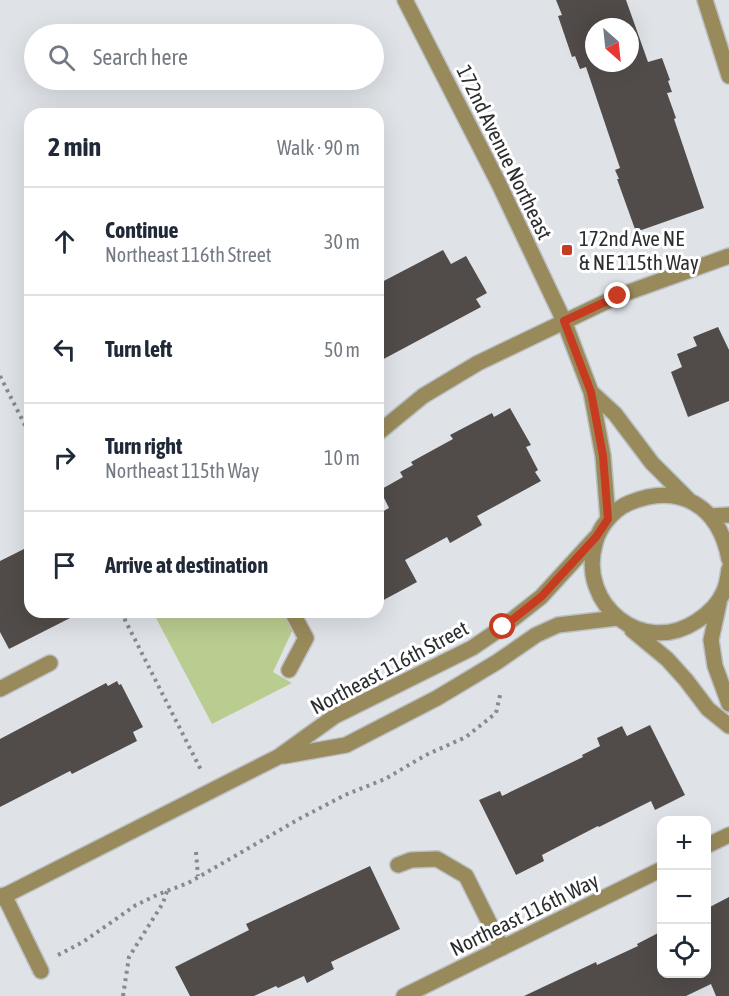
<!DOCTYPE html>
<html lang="en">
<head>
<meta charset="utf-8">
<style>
  body { margin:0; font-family:"Asap Condensed",sans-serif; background:#f2f2f3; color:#1f2937 }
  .controls { position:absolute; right:18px; bottom:18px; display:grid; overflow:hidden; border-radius:12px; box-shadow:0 6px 24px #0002 }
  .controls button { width:54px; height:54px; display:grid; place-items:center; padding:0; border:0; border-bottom:2px solid #e0e1e3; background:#fff; color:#1f2937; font:30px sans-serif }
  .compass { position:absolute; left:585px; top:18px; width:54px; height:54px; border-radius:50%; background:#fff; box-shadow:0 6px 24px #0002; rotate:153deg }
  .stop { position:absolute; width:18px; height:18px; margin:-14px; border:4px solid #c73c20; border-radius:50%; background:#fff }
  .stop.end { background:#c73c20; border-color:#fff; box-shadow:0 2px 6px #0008 }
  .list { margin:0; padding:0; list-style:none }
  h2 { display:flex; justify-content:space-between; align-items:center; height:78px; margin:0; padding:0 24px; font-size:26px }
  h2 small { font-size:20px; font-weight:400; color:#747a83 }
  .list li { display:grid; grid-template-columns:39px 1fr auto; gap:18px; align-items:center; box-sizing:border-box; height:108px; padding:0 24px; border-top:2px solid #e0e1e3 }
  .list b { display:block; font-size:22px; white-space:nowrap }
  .list p { margin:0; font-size:20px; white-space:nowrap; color:#747a83 }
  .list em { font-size:20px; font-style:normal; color:#747a83 }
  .icon { flex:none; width:33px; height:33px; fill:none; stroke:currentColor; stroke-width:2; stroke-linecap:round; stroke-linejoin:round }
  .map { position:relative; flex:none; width:729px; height:996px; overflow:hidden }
  .search { position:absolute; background:#fff; box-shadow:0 6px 24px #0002; left:24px; top:24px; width:360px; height:66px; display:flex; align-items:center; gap:15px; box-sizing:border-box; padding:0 21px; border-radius:33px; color:#747a83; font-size:22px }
  .panel { position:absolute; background:#fff; box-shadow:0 6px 24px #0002; left:24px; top:108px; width:360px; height:510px; border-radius:18px }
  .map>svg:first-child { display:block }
  .green { fill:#bacd90 }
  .building { fill:#514c4a; fill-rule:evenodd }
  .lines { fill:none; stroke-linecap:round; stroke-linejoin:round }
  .minor-casing { stroke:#bbbfc3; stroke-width:18 }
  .path { stroke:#888a8e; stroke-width:4; stroke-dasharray:3 4.5; stroke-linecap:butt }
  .minor { stroke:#998a5b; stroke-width:15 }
  .route { stroke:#c73c20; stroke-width:8 }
  .poi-dot { fill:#c73c20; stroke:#fff; stroke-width:2 }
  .labels { text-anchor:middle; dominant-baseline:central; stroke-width:6; stroke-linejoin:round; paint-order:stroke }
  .street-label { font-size:21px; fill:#2c2d2f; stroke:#fff }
  .poi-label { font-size:21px; fill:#2c2d2f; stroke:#fff; text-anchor:start }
</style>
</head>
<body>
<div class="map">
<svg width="729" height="996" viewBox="0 0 729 996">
  <rect width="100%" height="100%" fill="#dfe3e8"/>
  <path class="green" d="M180,612H283L294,627L273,672L292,683L212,724L156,618Z"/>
  <path class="building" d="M556,0H626L648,62L662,58L670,80L668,81L672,92L667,93L676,118L674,119L704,208L636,232L617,179H619L615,170L620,168L586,67L580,69L575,56L572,57L558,16L562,15ZM594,27H630V63H594Z
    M443,250L451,264L466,256L487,293L476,299L481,307L378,362V284Z
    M718,327L729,350V401L688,417L671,372L682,367L677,354L697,346L693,337Z
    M510,408L531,445L526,447L538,470L535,472L541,481L477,516L482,525L450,543L447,537L405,560L417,582L378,603V514L389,508L380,490L403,477L400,472L413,465L411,462L453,439L450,435L492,413L494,417Z
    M30,546V612H82L9,649L0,632V561Z
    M117,681L119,685L121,684L143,727L133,732L137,741L72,774L70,771L0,807V739L106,683L108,686Z
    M650,725L685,795L655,810L651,801L599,827L598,826L542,855L544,861L516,875L479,800L500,791L502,796L583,757L582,755L600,746L597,738L622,726L627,736Z
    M370,866L400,929L331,962L334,969L307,983L304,976L278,988L276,986L254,996H190L175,967L249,930L246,924Z
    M729,897V996H716L711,984L686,996H524L596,962L597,965L638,946L637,944L662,931V974H706V909Z"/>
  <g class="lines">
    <defs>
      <path id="minor" d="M405,0L499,184L564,321L591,392L603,456L608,519
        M705,0L729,76
        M591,392L615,414L652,463L688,499
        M378,433L423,396L478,363L618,296L729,256
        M711,516L729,515
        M729,559C719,506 680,482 629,503C613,510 599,527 595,544C578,605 643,657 697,621C708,614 719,603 724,591C727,584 728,576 729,569
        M719,603L711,640L715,666L729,704
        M632,630L667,659L686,680L708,709L729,726
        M289,670L306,638L292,612
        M0,689L50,663
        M284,756L346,745L437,698L497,662L536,635L558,625L617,618
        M706,846L729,835
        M398,865L411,860L437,859L466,876L502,948
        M4,895L41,971
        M0,898L278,757L335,716L472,648L503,627L541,597L596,537
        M404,996L662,869"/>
    </defs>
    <use href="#minor" class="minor-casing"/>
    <path class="path" d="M0,376L30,435
      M121,612L202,772
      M196,852L198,876
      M58,955L83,942L136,905L159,894L188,883L299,819L345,795L385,779L426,755L466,737L496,713L501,691
      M123,996L129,957L163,903L167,891"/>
    <use href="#minor" class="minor"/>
  </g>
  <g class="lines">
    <path class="route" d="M503,627L541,597L596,537L608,519L603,456L591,392L564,321L618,296"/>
  </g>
  <rect class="poi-dot" x="561" y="244" width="12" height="12" rx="3"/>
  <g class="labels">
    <g class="street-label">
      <text transform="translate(505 152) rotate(64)">172nd Avenue Northeast</text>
      <text transform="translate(389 667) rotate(-28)">Northeast 116th Street</text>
      <text transform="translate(524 914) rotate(-26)">Northeast 116th Way</text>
    </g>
    <g class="poi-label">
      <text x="579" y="238">172nd Ave NE<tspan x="579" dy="24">&amp; NE 115th Way</tspan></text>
    </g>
  </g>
</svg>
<div class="controls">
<button>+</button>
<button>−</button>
<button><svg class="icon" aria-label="locate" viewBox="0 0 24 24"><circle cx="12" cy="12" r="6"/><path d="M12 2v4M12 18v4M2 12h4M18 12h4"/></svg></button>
</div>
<svg class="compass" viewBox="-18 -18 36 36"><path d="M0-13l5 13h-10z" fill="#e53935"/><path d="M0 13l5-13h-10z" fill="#747a83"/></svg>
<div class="stop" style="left:503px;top:627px"></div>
<div class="stop end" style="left:618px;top:296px"></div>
<div class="search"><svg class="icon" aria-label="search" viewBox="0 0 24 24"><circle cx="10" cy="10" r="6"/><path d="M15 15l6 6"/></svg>Search here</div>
<section class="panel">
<h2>2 min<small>Walk · 90 m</small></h2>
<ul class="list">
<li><svg class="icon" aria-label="ahead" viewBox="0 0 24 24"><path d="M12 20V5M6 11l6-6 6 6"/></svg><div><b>Continue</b><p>Northeast 116th Street</p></div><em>30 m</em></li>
<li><svg class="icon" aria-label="left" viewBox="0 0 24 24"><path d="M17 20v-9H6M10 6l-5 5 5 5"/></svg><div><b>Turn left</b></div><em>50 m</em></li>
<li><svg class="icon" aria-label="right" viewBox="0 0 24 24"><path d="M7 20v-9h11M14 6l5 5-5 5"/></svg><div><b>Turn right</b><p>Northeast 115th Way</p></div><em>10 m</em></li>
<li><svg class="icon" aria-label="arrive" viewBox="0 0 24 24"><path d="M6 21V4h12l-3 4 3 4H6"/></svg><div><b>Arrive at destination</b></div></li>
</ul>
</section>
</div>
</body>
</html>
